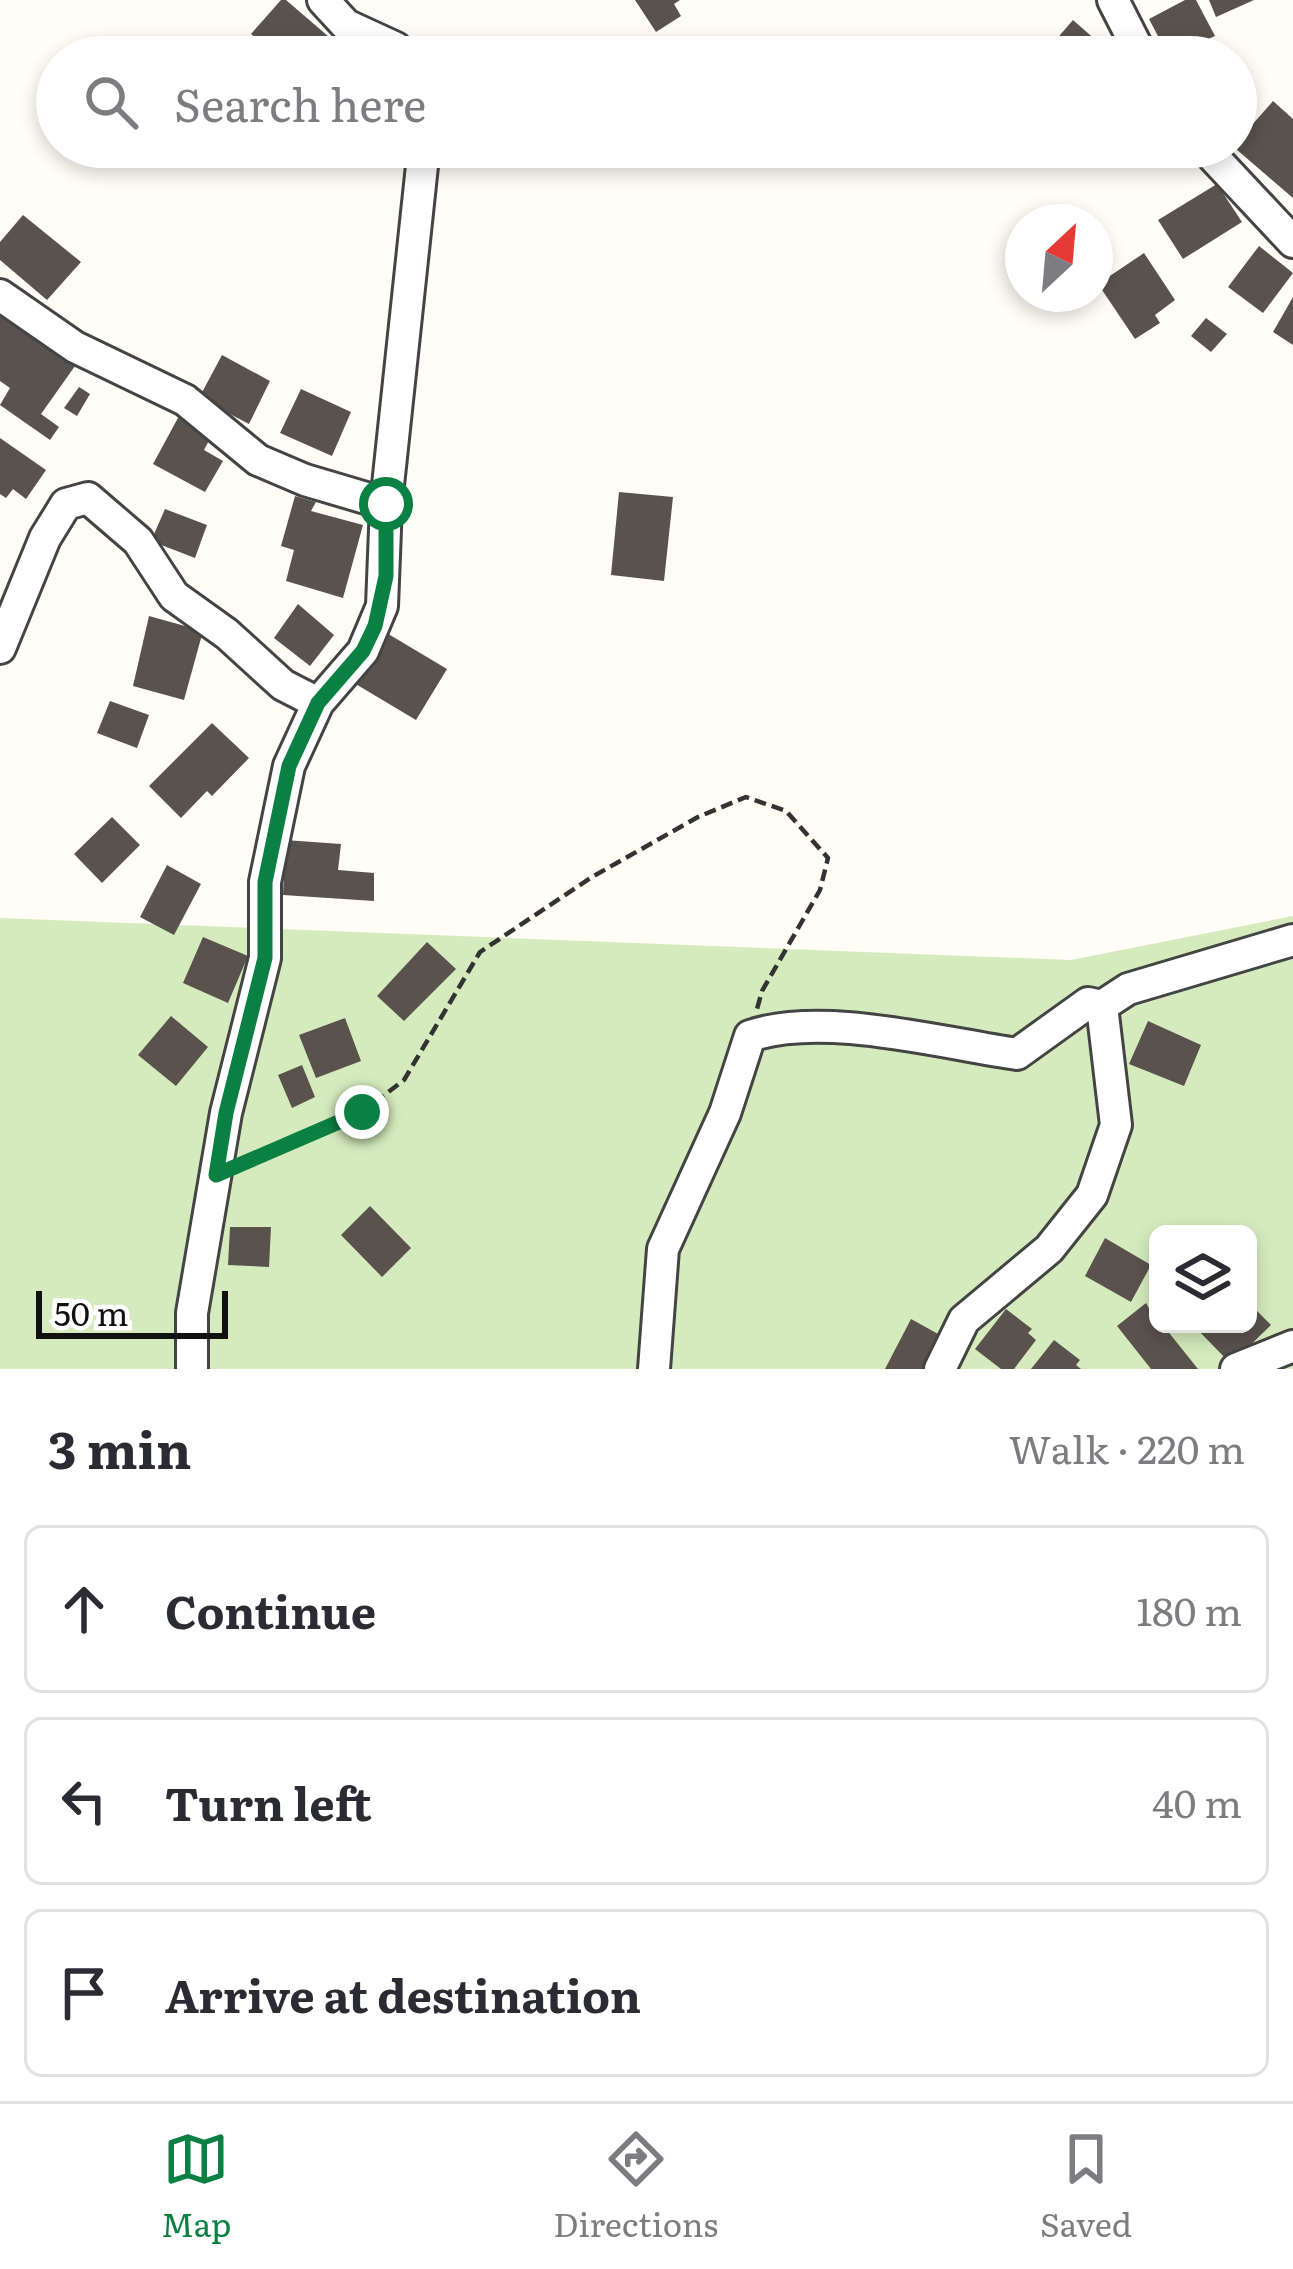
<!DOCTYPE html>
<html lang="en">
<head>
<meta charset="utf-8">
<style>
  body { margin:0; font-family:Literata,serif; background:#f2f2f3; color:#2b2b33 }
  .controls { position:absolute; right:36px; bottom:36px; display:grid; overflow:hidden; border-radius:18px; box-shadow:0 6px 18px #0003 }
  .controls button { width:108px; height:108px; display:grid; place-items:center; padding:0; border:0; border-bottom:3px solid #e1e1e2; background:#fff; color:#2b2b33; font:60px sans-serif }
  .compass { position:absolute; left:1005px; top:204px; width:108px; height:108px; border-radius:50%; background:#fff; box-shadow:0 6px 18px #0003; rotate:26deg }
  .scale { position:absolute; left:36px; bottom:30px; width:192px; box-sizing:border-box; padding-left:12px; border:6px solid #111; border-top:0; font-size:33px; line-height:42px; white-space:nowrap; color:#111; -webkit-text-stroke:9px #fff; paint-order:stroke }
  .stop { position:absolute; width:36px; height:36px; margin:-27px; border:9px solid #0b8043; border-radius:50%; background:#fff }
  .stop.end { background:#0b8043; border-color:#fff; box-shadow:0 3px 12px #0008 }
  .list { margin:0; padding:0; list-style:none }
  h2 { display:flex; justify-content:space-between; align-items:center; height:156px; margin:0; padding:0 48px; font-size:51px }
  h2 small { font-size:39px; font-weight:400; color:#7c7c81 }
  .list li { display:grid; grid-template-columns:78px 1fr auto; gap:36px; align-items:center; box-sizing:border-box; height:168px; margin:0 24px 24px; padding:0 24px; border:3px solid #e1e1e2; border-radius:18px }
  .list b { display:block; font-size:45px; white-space:nowrap }
  .list em { font-size:39px; font-style:normal; color:#7c7c81 }
  .icon { flex:none; width:66px; height:66px; fill:none; stroke:currentColor; stroke-width:2; stroke-linecap:round; stroke-linejoin:round }
  .map { position:relative; flex:none; width:1293px; height:1369px; overflow:hidden }
  .search { position:absolute; background:#fff; box-shadow:0 6px 18px #0003; left:36px; right:36px; top:36px; height:132px; display:flex; align-items:center; gap:30px; box-sizing:border-box; padding:0 42px; border-radius:66px; color:#7c7c81; font-size:45px }
  .sheet { height:732px; background:#fff }
  nav { display:flex; justify-content:space-around; align-items:center; box-sizing:border-box; height:168px; border-top:3px solid #e1e1e2; background:#fff; font-size:33px; color:#7c7c81 }
  nav a { display:grid; justify-items:center; gap:6px }
  nav .on { color:#0b8043 }
  .map>svg:first-child { display:block }
  .green { fill:#d5ebbd; fill-rule:evenodd }
  .building { fill:#5a524d }
  .lines { fill:none; stroke-linecap:round; stroke-linejoin:round }
  .street-casing { stroke:#444; stroke-width:36 }
  .path { stroke:#333; stroke-width:4.5; stroke-dasharray:12 6; stroke-linecap:butt }
  .street { stroke:#fff; stroke-width:30 }
  .route { stroke:#0b8043; stroke-width:15 }
</style>
</head>
<body>
<div class="map">
<svg width="1293" height="1369" viewBox="0 0 1293 1369">
  <rect width="100%" height="100%" fill="#fffdf5"/>
  <path class="green" d="M1293,916V1369H0V918L1071,960ZM1158,1234H1248V1324H1158Z"/>
  <path class="building" d="M281,0H286L329,37L313,57H278L251,34Z
    M635,0H680L674,4L681,16L656,32Z
    M1185,0H1196L1215,36L1169,57L1149,19Z
    M1209,0H1254L1216,17Z
    M1073,20L1115,57H1041Z
    M337,30L371,57H316Z
    M1236,69L1253,87L1236,104Z
    M1273,101L1293,119V198L1236,149V143Z
    M380,147H407L397,161Z
    M1217,184L1242,222L1183,259L1158,220Z
    M23,215L81,262L47,300L0,260V242Z
    M1259,246L1293,273L1263,313L1228,287Z
    M1144,253L1175,300L1155,315L1160,323L1135,339L1098,284Z
    M1293,297V345L1273,332Z
    M0,312L75,366L41,414L59,427L50,440L0,405L10,388L0,381Z
    M1206,318L1227,334L1211,352L1191,336Z
    M222,355L270,381L249,424L199,398Z
    M79,387L90,394L77,416L64,408Z
    M301,389L351,412L332,456L280,433Z
    M179,416L213,433L204,450L223,461L205,492L153,464Z
    M0,438L46,470L26,499L13,489L6,498L0,494Z
    M619,492L673,497L664,581L611,575Z
    M295,496L316,502L311,511L363,525L343,598L286,581L294,550L281,546Z
    M165,509L207,525L195,558L151,541Z
    M298,604L334,635L310,666L274,638Z
    M149,616L203,631L184,700L133,686Z
    M385,632L447,669L416,720L354,683Z
    M110,701L149,715L137,748L97,733Z
    M212,723L249,758L212,796L207,791L181,818L149,786Z
    M112,817L140,845L102,883L74,854Z
    M285,840L341,844L338,870L374,873V901L283,895Z
    M167,865L201,884L174,935L140,917Z
    M203,937L248,956L228,1003L183,983Z
    M427,942L456,969L404,1021L377,996Z
    M171,1016L208,1047L176,1086L138,1055Z
    M345,1018L361,1061L316,1078L299,1035Z
    M1148,1021L1201,1045L1184,1086L1129,1064Z
    M302,1065L315,1097L292,1108L278,1075Z
    M370,1206L411,1248L382,1277L341,1235Z
    M230,1227H271L269,1267L228,1265Z
    M1105,1238L1151,1265L1131,1302L1085,1276Z
    M1248,1302L1271,1325L1231,1364L1195,1327L1248,1324Z
    M1146,1303L1158,1324H1162L1198,1369H1151L1117,1326Z
    M1006,1309L1032,1329L1028,1333L1036,1340L1014,1369H1001L975,1349Z
    M911,1319L940,1335L923,1369H885Z
    M1054,1340L1080,1360L1076,1365L1081,1369H1031Z"/>
  <g class="lines">
    <defs>
      <path id="street" d="M323,0L346,25L396,48L402,57
        M1113,0L1142,57
        M1204,147L1293,242
        M0,295L75,347L185,400L258,460L305,480L386,504
        M0,648L45,538L66,504L88,498L138,541L174,596L227,634L283,685L318,703L289,766L265,882V958L226,1113L192,1313V1369
        M318,703L363,651L382,606L386,504L424,147
        M654,1369L663,1249L725,1113L750,1036C823,1011 940,1043 1017,1054L1088,1003L1102,1006
        M940,1369L964,1320L1049,1249L1092,1195L1116,1125L1102,1006L1128,989L1293,940
        M1236,1369L1293,1346"/>
    </defs>
    <use href="#street" class="street-casing"/>
    <path class="path" d="M244,1163L362,1112L404,1080L480,952L592,877L698,817L746,797L786,811L828,858L820,890L762,991L757,1009"/>
    <use href="#street" class="street"/>
  </g>
  <g class="lines">
    <path class="route" d="M362,1112L216,1175L226,1113L265,958V882L289,766L318,703L363,651L375,626L386,576V504"/>
  </g>
</svg>
<div class="controls">
<button><svg class="icon" aria-label="layers" viewBox="0 0 24 24"><path d="M12 4l9 5-9 5-9-5zM3 14l9 5 9-5"/></svg></button>
</div>
<svg class="compass" viewBox="-18 -18 36 36"><path d="M0-13l5 13h-10z" fill="#e53935"/><path d="M0 13l5-13h-10z" fill="#7c7c81"/></svg>
<div class="scale">50 m</div>
<div class="stop" style="left:386px;top:504px"></div>
<div class="stop end" style="left:362px;top:1112px"></div>
<div class="search"><svg class="icon" aria-label="search" viewBox="0 0 24 24"><circle cx="10" cy="10" r="6"/><path d="M15 15l6 6"/></svg>Search here</div>
</div>
<section class="sheet">
<h2>3 min<small>Walk · 220 m</small></h2>
<ul class="list">
<li><svg class="icon" aria-label="ahead" viewBox="0 0 24 24"><path d="M12 20V5M6 11l6-6 6 6"/></svg><div><b>Continue</b></div><em>180 m</em></li>
<li><svg class="icon" aria-label="left" viewBox="0 0 24 24"><path d="M17 20v-9H6M10 6l-5 5 5 5"/></svg><div><b>Turn left</b></div><em>40 m</em></li>
<li><svg class="icon" aria-label="arrive" viewBox="0 0 24 24"><path d="M6 21V4h12l-3 4 3 4H6"/></svg><div><b>Arrive at destination</b></div></li>
</ul>
</section>
<nav>
<a class="on"><svg class="icon" aria-label="map" viewBox="0 0 24 24"><path d="M3 6l6-2 6 2 6-2v14l-6 2-6-2-6 2zM9 4v14M15 6v14"/></svg>Map</a>
<a><svg class="icon" aria-label="directions" viewBox="0 0 24 24"><path d="M12 3l9 9-9 9-9-9zM9 14v-3h6M13 9l2 2-2 2"/></svg>Directions</a>
<a><svg class="icon" aria-label="saved" viewBox="0 0 24 24"><path d="M7 4h10v16l-5-4-5 4z"/></svg>Saved</a>
</nav>
</body>
</html>
